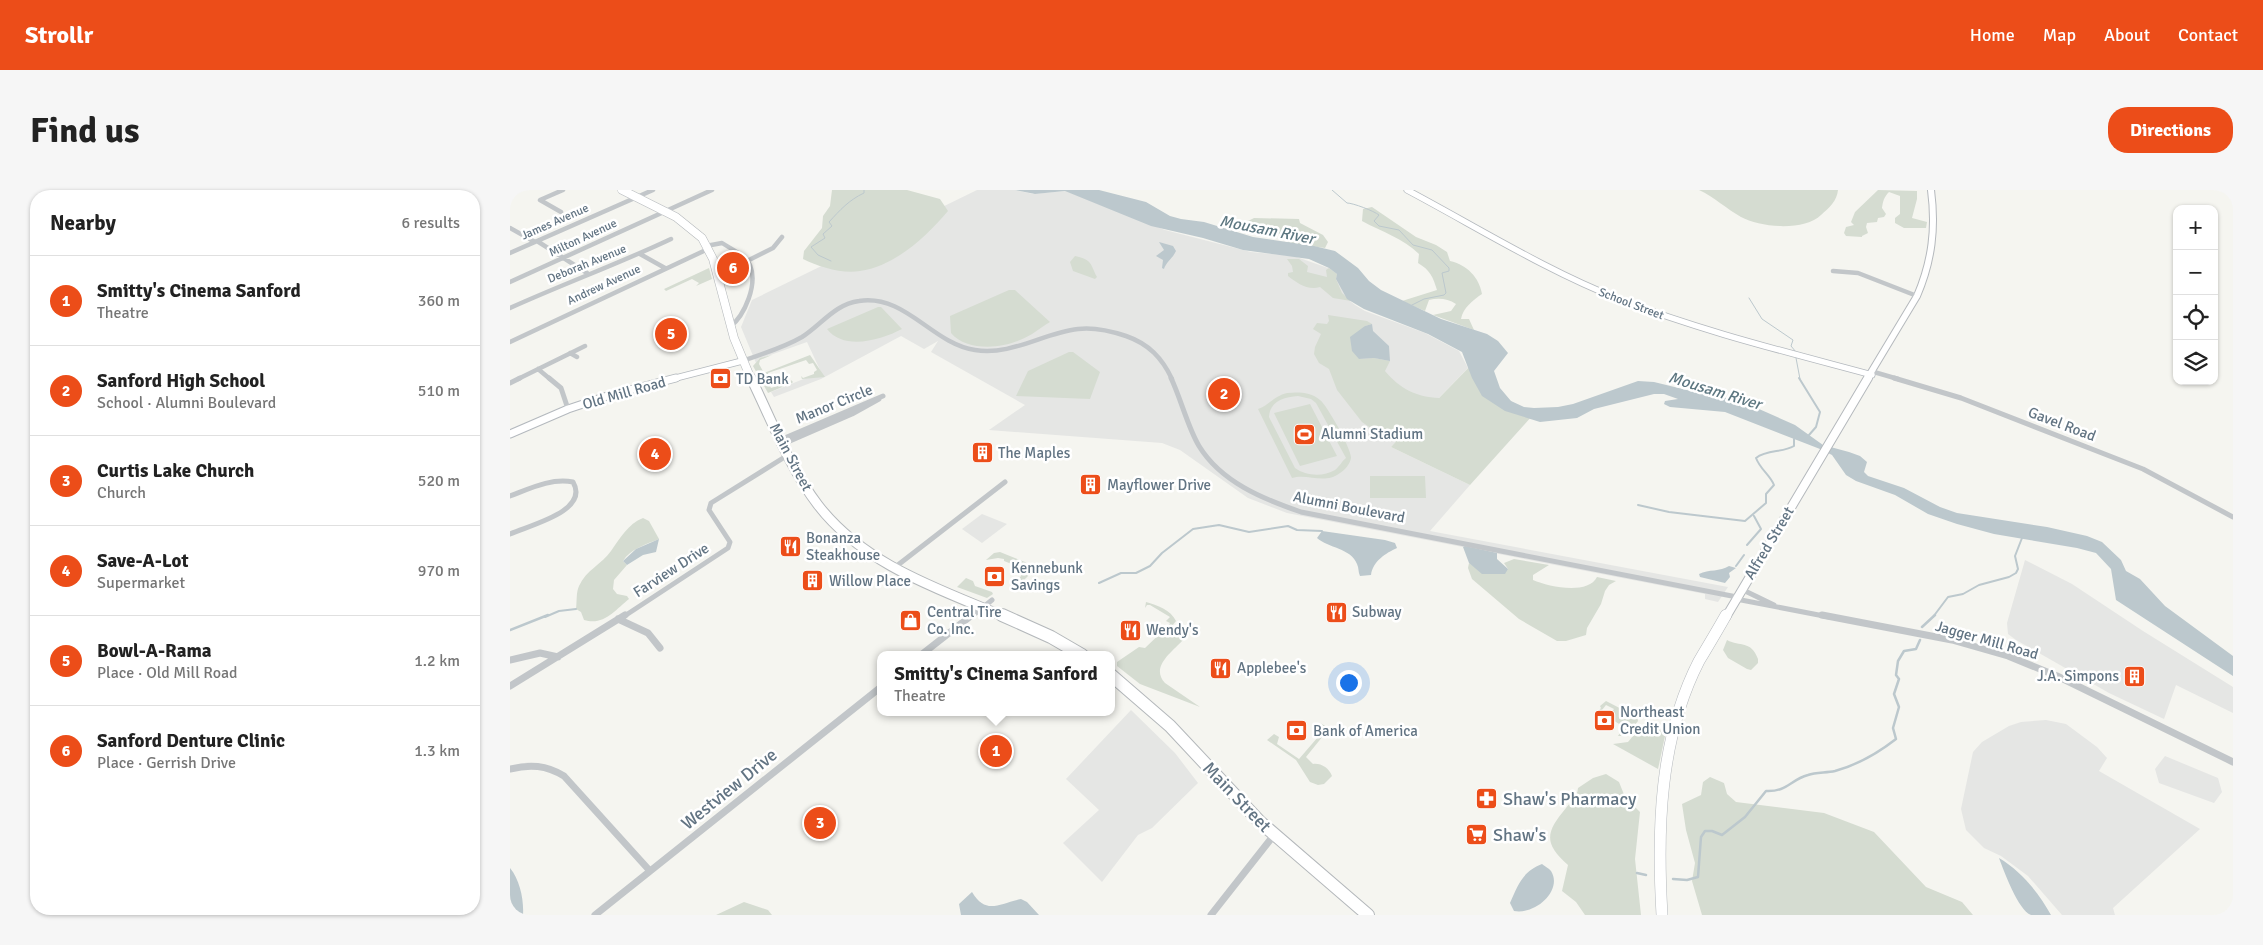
<!DOCTYPE html>
<html lang="en">
<head>
<meta charset="utf-8">
<style>
  body { margin:0; font-family:Signika,sans-serif; background:#f6f6f6; color:#222 }
  .controls { position:absolute; right:15px; top:15px; display:grid; overflow:hidden; border-radius:10px; box-shadow:0 1px 4px #0004 }
  .controls button { width:45px; height:45px; display:grid; place-items:center; padding:0; border:0; border-bottom:1px solid #e0e0e0; background:#fff; color:#222; font:25px sans-serif }
  .you { position:absolute; left:838px; top:492px; width:18px; height:18px; margin:-12px; border:4px solid #fff; border-radius:50%; background:#1a73e8; box-shadow:0 0 0 8px #1a73e833 }
  .badge { display:grid; place-items:center; width:32px; height:32px; border-radius:50%; background:#ec4d19; color:#fff; font-size:16px; font-weight:700 }
  .pin { position:absolute; translate:-50% -50%; border:2px solid #fff; box-shadow:0 1px 5px #0006 }
  .popup { position:absolute; left:367px; top:461px; width:238px; height:65px; box-sizing:border-box; display:grid; place-content:center; border-radius:10px; background:#fff; filter:drop-shadow(0 1px 4px #0005); font-size:16px; white-space:nowrap; color:#767676 }
  .popup b { font-size:19px; color:#222 }
  .popup::after { content:''; position:absolute; left:50%; top:100%; margin-left:-10px; border:10px solid transparent; border-top-color:#fff }
  .list { margin:0; padding:0; list-style:none }
  h2 { display:flex; justify-content:space-between; align-items:center; height:65px; margin:0; padding:0 20px; font-size:21px }
  h2 small { font-size:16px; font-weight:400; color:#767676 }
  .list li { display:grid; grid-template-columns:32px 1fr auto; gap:15px; align-items:center; box-sizing:border-box; height:90px; padding:0 20px; border-top:1px solid #e0e0e0 }
  .list b { display:block; font-size:19px; white-space:nowrap }
  .list p { margin:0; font-size:16px; white-space:nowrap; color:#767676 }
  .list em { font-size:16px; font-style:normal; color:#767676 }
  .icon { flex:none; width:28px; height:28px; fill:none; stroke:currentColor; stroke-width:2; stroke-linecap:round; stroke-linejoin:round }
  .map { position:relative; flex:none; width:1723px; height:725px; overflow:hidden; border-radius:20px }
  header { display:flex; align-items:center; gap:30px; box-sizing:border-box; height:70px; padding:0 25px; background:#ec4d19; color:#fff }
  header strong { font-size:24px }
  nav { display:flex; gap:28px; margin-inline-start:auto; font-size:18px }
  .intro { display:flex; align-items:center; justify-content:space-between; box-sizing:border-box; height:120px; padding:0 30px }
  h1 { margin:0; font-size:35px }
  .button { padding:12px 22px; border-radius:20px; background:#ec4d19; color:#fff; font-size:18px; font-weight:700 }
  main { display:flex; gap:30px; padding:0 30px }
  aside { flex:1; background:#fff; border-radius:20px; box-shadow:0 1px 4px #0004 }
  .map>svg:first-child { display:block }
  .built { fill:#e5e6e4 }
  .green { fill:#d5dcd1; fill-rule:evenodd }
  .water { fill:#bcc8cd }
  .lines { fill:none; stroke-linecap:round; stroke-linejoin:round }
  .stream-far2 { stroke:#bcc8cd; stroke-width:1 }
  .stream-far1 { stroke:#bcc8cd; stroke-width:2 }
  .stream { stroke:#bcc8cd; stroke-width:2.5 }
  .secondary-far1-casing { stroke:#b4b9be; stroke-width:7 }
  .secondary-casing { stroke:#b4b9be; stroke-width:9 }
  .primary-far2-casing { stroke:#b5b9bd; stroke-width:8 }
  .primary-far1-casing { stroke:#b5b9bd; stroke-width:10 }
  .primary-casing { stroke:#b5b9bd; stroke-width:12 }
  .highway-far2-casing { stroke:#b4b8bb; stroke-width:9 }
  .highway-far1-casing { stroke:#b4b8bb; stroke-width:11 }
  .highway-casing { stroke:#b4b8bb; stroke-width:14 }
  .street-far2 { stroke:#c2c6c9; stroke-width:4.5 }
  .street-far1 { stroke:#c2c6c9; stroke-width:5 }
  .street { stroke:#c2c6c9; stroke-width:7 }
  .secondary-far1 { stroke:#fff; stroke-width:5.5 }
  .secondary { stroke:#fff; stroke-width:7 }
  .primary-far2 { stroke:#fff; stroke-width:6 }
  .primary-far1 { stroke:#fff; stroke-width:8 }
  .primary { stroke:#fff; stroke-width:11 }
  .highway-far2 { stroke:#fff; stroke-width:8 }
  .highway-far1 { stroke:#fff; stroke-width:9 }
  .highway { stroke:#fff; stroke-width:12 }
  .labels { text-anchor:middle; dominant-baseline:central; stroke-width:5; stroke-linejoin:round; paint-order:stroke }
  .far-street-label { font-size:12px; fill:#627483; stroke:#fff }
  .poi-label { font-size:15px; fill:#627483; stroke:#fff; text-anchor:start }
  .street-label { font-size:15px; fill:#627483; stroke:#fff }
  .water-label { font-size:16px; font-style:italic; fill:#5d7781; stroke:#fff }
  .near-street-label { font-size:18px; fill:#627483; stroke:#fff }
  .near-poi-label { font-size:18px; fill:#627483; stroke:#fff; text-anchor:start }
</style>
</head>
<body>
<header>
<strong>Strollr</strong>
<nav><a>Home</a><a>Map</a><a>About</a><a>Contact</a></nav>
</header>
<div class="intro"><h1>Find us</h1><a class="button">Directions</a></div>
<main>
<aside>
<h2>Nearby<small>6 results</small></h2>
<ul class="list">
<li><span class="badge">1</span><div><b>Smitty's Cinema Sanford</b><p>Theatre</p></div><em>360 m</em></li>
<li><span class="badge">2</span><div><b>Sanford High School</b><p>School · Alumni Boulevard</p></div><em>510 m</em></li>
<li><span class="badge">3</span><div><b>Curtis Lake Church</b><p>Church</p></div><em>520 m</em></li>
<li><span class="badge">4</span><div><b>Save-A-Lot</b><p>Supermarket</p></div><em>970 m</em></li>
<li><span class="badge">5</span><div><b>Bowl-A-Rama</b><p>Place · Old Mill Road</p></div><em>1.2 km</em></li>
<li><span class="badge">6</span><div><b>Sanford Denture Clinic</b><p>Place · Gerrish Drive</p></div><em>1.3 km</em></li>
</ul>
</aside>
<div class="map">
<svg width="1723" height="725" viewBox="0 0 1723 725">
  <rect width="100%" height="100%" fill="#f5f5f0"/>
  <path class="built" d="M467,0H505L523,4L556,1L655,40L741,62L784,66L818,78L826,82L840,111L845,115L855,121L915,143L949,161L958,178L881,257L960,295L920,341L1218,397L1208,412L1195,409V404L777,323L738,308L670,260L652,253L479,240L515,215L421,162L428,151L414,159L391,146L311,189L264,207L261,202L311,182L297,152L249,169L246,173L231,137L242,110Z
    M472,324L497,334L472,353L452,339Z
    M1515,370L1562,394L1633,441L1723,497V523L1666,495L1654,529L1599,503L1506,450L1498,444L1497,433Z
    M621,520L665,563L688,593L642,638L628,645L592,692L553,653L589,620L556,589Z
    M1536,530L1556,534L1587,557L1597,568L1589,581L1690,639L1603,718L1605,725H1552L1518,686L1491,666L1474,658L1456,640L1451,619L1463,562L1472,552L1499,536L1511,532Z
    M1655,566L1708,588L1712,602L1704,613L1649,593L1645,579Z"/>
  <path class="green" d="M322,0H397L430,9L438,21C416,47 385,76 350,81C332,84 309,77 293,69L294,61L312,38L313,26L320,16Z
    M1189,0H1328C1327,11 1319,18 1311,25C1295,41 1251,38 1231,27C1217,19 1204,7 1189,0Z
    M1368,0L1407,1V9L1402,28L1417,32L1416,38H1394L1385,33V28L1390,24V6L1379,2C1374,7 1373,11 1372,18L1376,24L1374,27L1368,28L1367,32L1357,33L1356,37L1358,43L1352,46V47L1336,46L1334,43L1336,37L1344,35L1341,32L1345,22Z
    M862,17L906,47L926,55L937,62L940,71C957,75 969,87 972,104C963,110 953,118 951,129H959L964,140L923,125L941,121L946,114C937,108 928,108 919,110L915,121L892,111L927,100C923,87 920,80 908,73L909,64C893,48 872,42 852,31L853,19Z
    M744,28L789,29L790,33L813,45L818,52L815,58L777,53L779,50C767,40 751,39 738,31Z
    M565,66C583,70 580,74 587,87L585,89L563,81L560,72Z
    M777,69H789L798,76L797,82L817,87L816,80L819,78L827,84L826,89L832,103L841,111L823,108L810,97C798,101 787,93 778,86V83L783,82L782,76Z
    M199,78L202,89L186,96L189,93L182,89L156,101L154,99Z
    M499,100H505L540,132C530,138 521,146 510,150C490,159 456,161 441,143L440,126Z
    M368,117H371L392,139C371,150 334,161 317,139Z
    M818,125L857,131L862,134L855,136L849,169L864,168L880,171L875,181C890,199 907,207 929,208L970,166L975,193L1022,226L960,295L881,257L892,245L874,247L852,232L827,200L819,179L809,173L804,164L805,157L811,144L803,139L807,133L817,134L819,131Z
    M559,162H563L590,182L580,209L506,206L518,181Z
    M262,165L250,170L249,174L254,183L300,165L315,187L292,189L291,186L293,188L304,184V182L307,180L303,173L299,174L296,170L258,183L259,186L255,188L261,198L273,194L274,196L281,193V190L283,192L282,193L258,203L243,176L250,168Z
    M777,203C788,202 801,202 810,210C817,215 842,260 841,268C840,274 835,280 830,283C814,295 798,283 782,288L748,219C758,216 764,206 777,203ZM788,206L801,209L806,213L836,268C832,271 830,276 825,280C813,287 796,286 785,278L759,227C760,211 774,207 788,206Z
    M800,214L827,266L790,276L764,223Z
    M860,286H915L916,308H860Z
    M133,328L139,331L149,349C137,354 120,359 113,371L117,375L104,390L103,399L107,404L117,406L119,409C105,420 94,436 74,430L71,422L66,419C67,412 66,402 69,396C76,380 92,374 101,361C110,348 118,334 133,328Z
    M490,362L515,372L521,378L518,386L510,394V398H501L511,386L513,381L509,377L494,371V369L488,368L476,370L484,363Z
    M1004,369L1039,375L1023,385V390C1039,397 1078,405 1087,387L1106,391L1099,395L1095,401L1091,414L1077,438L1076,445L1056,451H1047L1009,429L962,389L958,378L959,373C977,386 976,386 998,379L994,373Z
    M456,388L463,391L465,396L482,402L483,404L477,408L447,397Z
    M636,412C647,415 661,420 666,431L658,441L673,450C662,462 640,477 655,493L690,517L630,494L607,476V472L629,457L635,458L659,435L660,433L656,431L660,427L640,415H637L635,418Z
    M1217,450C1230,457 1241,450 1248,469V473L1241,480L1237,479L1218,468L1213,460Z
    M1096,511L1127,527L1128,531L1116,546H1108L1114,537L1098,527L1104,519L1096,515L1088,525L1086,524L1091,518L1090,516Z
    M810,533L823,540L818,545L813,542L811,545L813,546L796,567L803,574C811,573 819,578 822,586L814,594L808,595L800,592L786,570L757,550L764,544L769,547L767,554L789,569L814,540Z
    M1133,534C1143,533 1149,538 1155,546L1148,579L1103,554L1118,552Z
    M1096,584L1109,592L1115,607L1130,622L1125,669L1131,725H1075L1066,712L1052,701L1058,675C1033,653 1036,642 1056,618C1062,610 1067,608 1068,598L1083,588Z
    M1200,587L1214,593L1217,604L1226,612L1314,623L1364,642L1416,697L1452,712L1463,725H1192L1182,691L1185,673L1176,640L1172,614L1191,605L1193,592Z
    M234,712L258,720L262,725H206Z"/>
  <path class="water" d="M505,0H589L636,12L660,26L671,29L694,32L743,47L804,56L825,61L848,78L859,91L871,100L931,129L977,144L988,151L998,163L984,181L990,198L1001,211L1014,217L1024,218L1048,217L1063,214L1128,191L1144,192L1189,203L1212,206L1226,213L1249,219L1285,235L1313,255L1339,262L1350,266L1357,272L1354,282L1358,286L1394,298L1430,317L1447,323L1537,337L1577,346L1592,352L1611,370L1616,381L1630,389L1655,416L1723,466V486L1606,410L1601,379L1586,363L1567,358L1484,344L1447,334L1418,324L1385,305L1346,291L1336,285L1322,265L1310,259L1215,222L1160,217L1154,214L1155,211L1168,209L1154,204H1144L1084,219L1067,228L1030,232L995,221L972,206L962,188L952,162L918,144L854,119L837,109L826,89L827,84L819,78L799,69L733,60L693,48L641,36L555,1L525,4Z
    M649,52L663,56L666,61C663,68 656,72 654,79L652,78L653,70L646,66L654,60Z
    M862,134L863,141L879,156L880,171L864,168L849,169L842,161L840,147L855,136Z
    M812,341L875,350L885,353L887,358C876,363 863,371 861,385L850,386C848,382 849,378 847,374C841,358 818,358 807,348Z
    M149,349L146,362L133,365L117,375L113,371L126,359Z
    M955,356L987,363V369L998,379L995,384H972L959,373L953,357Z
    M1219,376L1226,378L1219,383L1220,387L1215,393L1190,387L1189,384C1199,379 1210,382 1219,376Z
    M1489,668C1511,681 1529,703 1541,725C1535,725 1526,725 1521,725C1508,720 1494,681 1489,668Z
    M1032,674C1034,676 1039,678 1041,681C1053,700 1026,725 1004,721L1000,713C1008,695 1013,681 1032,674Z
    M0,678C10,690 14,710 13,725H0Z
    M462,702C476,725 488,714 511,709L517,712L529,725H451L449,714Z"/>
  <g class="lines">
    <path class="stream-far2" d="M822,0L837,13C843,13 864,21 869,25L864,31L869,36L889,40L903,55L922,60L939,78V81L932,83L936,103L934,105L914,109L902,115
      M321,71L308,65L301,57L315,48L313,44L322,36L319,32C330,20 339,10 354,3V0
      M1239,108L1252,129L1283,150L1281,156L1286,162
      M1286,168L1290,189"/>
    <path class="stream-far1" d="M1289,188L1310,222L1306,237L1299,245
      M1128,315L1159,322L1235,331L1256,313V304L1264,295C1260,285 1250,279 1246,268C1257,259 1272,263 1284,256V249
      M1237,355L1251,339L1244,326
      M1226,376L1234,365
      M589,393L611,383H626L640,376L652,363L683,339L709,335L739,342L778,336L787,340L812,341
      M35,427L49,421L66,419
      M1423,427L1438,407L1453,404L1469,395L1499,387L1506,383L1508,379L1505,366L1512,348"/>
    <path class="stream" d="M1412,437L1425,425
      M0,440L38,425
      M1127,683L1136,685
      M1163,689L1177,690L1188,687L1191,647L1195,641H1202L1212,645L1235,627L1256,601C1277,602 1280,590 1298,585C1306,582 1316,583 1325,581C1347,575 1368,563 1386,549L1383,538L1389,517L1384,504L1389,489L1386,485L1388,471L1394,461L1406,459L1410,450"/>
    <defs>
      <path id="secondary-far1" d="M897,0C965,36 1037,81 1109,109C1191,141 1277,162 1362,185
        M162,189L232,171"/>
      <path id="secondary" d="M0,244L58,219L100,205L166,188"/>
      <path id="primary-far2" d="M1357,189L1407,106C1422,71 1426,38 1421,0"/>
      <path id="primary-far1" d="M1216,427L1358,188"/>
      <path id="primary" d="M1152,725C1147,640 1149,549 1189,471C1198,456 1207,441 1216,425"/>
      <path id="highway-far2" d="M112,0L166,27L192,48L203,69L224,148L241,189"/>
      <path id="highway-far1" d="M241,188C262,231 279,277 308,315C354,375 429,399 495,427"/>
      <path id="highway" d="M492,425L541,447L572,465
        M601,485L660,536L750,632L858,725"/>
    </defs>
    <use href="#secondary-far1" class="secondary-far1-casing"/>
    <use href="#secondary" class="secondary-casing"/>
    <use href="#primary-far2" class="primary-far2-casing"/>
    <use href="#primary-far1" class="primary-far1-casing"/>
    <use href="#primary" class="primary-casing"/>
    <use href="#highway-far2" class="highway-far2-casing"/>
    <use href="#highway-far1" class="highway-far1-casing"/>
    <use href="#highway" class="highway-casing"/>
    <path class="street-far2" d="M51,22L30,10L53,0
      M0,38L25,52
      M27,51L77,83
      M196,56L212,53C221,59 235,65 240,75C248,94 235,125 220,137
      M0,63L143,0
      M130,64L155,78
      M237,71L263,58L272,47
      M1323,81L1348,83L1407,106
      M0,92L202,0
      M0,118C53,94 108,74 161,49
      M0,152L198,59
      M60,163L67,167
      M232,171C252,164 273,158 292,147C311,135 325,114 349,111C396,104 421,153 465,160C501,166 533,143 568,139C584,137 601,141 616,146C639,154 652,168 662,189
      M28,179L40,189
      M1364,182L1388,189
      M8,189L75,156"/>
    <path class="street-far1" d="M39,188L51,198L58,219
      M661,188C671,209 678,238 689,256C711,292 753,309 791,322L1227,407
      M1384,188L1451,208L1633,279L1723,327
      M0,193L10,188
      M270,250L373,206
      M273,254L342,224L369,209
      M0,306C21,298 41,288 63,292C80,321 20,335 0,344
      M384,378L495,292
      M1231,399L1264,415
      M1226,409L1319,427
      M113,427L218,358L220,352L199,320L201,313L278,265
      M461,427L482,410"/>
    <path class="street" d="M1312,425L1442,450L1498,466L1547,486L1723,572
      M108,429L138,443L150,458
      M411,465L462,425
      M0,470L30,463L48,467
      M0,496L115,425
      M0,579C20,574 36,575 54,586L140,681
      M85,725L371,497
      M701,725L764,645"/>
    <use href="#secondary-far1" class="secondary-far1"/>
    <use href="#secondary" class="secondary"/>
    <use href="#primary-far2" class="primary-far2"/>
    <use href="#primary-far1" class="primary-far1"/>
    <use href="#primary" class="primary"/>
    <use href="#highway-far2" class="highway-far2"/>
    <use href="#highway-far1" class="highway-far1"/>
    <use href="#highway" class="highway"/>
  </g>
  <defs>
    <symbol id="bank-square" viewBox="-11 -11 22 22"><rect x="-9" y="-9" width="18" height="18" rx="4" fill="#ec4d19" stroke="#fff"/><path d="M-6-4H6V4H-6ZM0-2.3a2.3 2.3 0 1 0 0 4.6a2.3 2.3 0 1 0 0-4.6Z" fill="#fff"/></symbol>
    <symbol id="stadium-square" viewBox="-11 -11 22 22"><rect x="-9" y="-9" width="18" height="18" rx="4" fill="#ec4d19" stroke="#fff"/><path d="M0-5a6.5 5 0 1 0 0 10a6.5 5 0 1 0 0-10ZM-3.5-1.8h7v3.6h-7Z" fill="#fff"/></symbol>
    <symbol id="building-square" viewBox="-11 -11 22 22"><rect x="-9" y="-9" width="18" height="18" rx="4" fill="#ec4d19" stroke="#fff"/><path d="M-4-6H4V6H1V3H-1V6H-4ZM-2.5-4.3h1.7v1.8h-1.7ZM.8-4.3h1.7v1.8H.8ZM-2.5-1h1.7V.8h-1.7ZM.8-1h1.7V.8H.8Z" fill="#fff"/></symbol>
    <symbol id="restaurant-square" viewBox="-11 -11 22 22"><rect x="-9" y="-9" width="18" height="18" rx="4" fill="#ec4d19" stroke="#fff"/><path d="M-5-6h1v4h1v-4h1v4h1v-4h1v5L-1.5 .5V6h-2V.5L-5-1ZM5-6V6H3V1.5H1.5Q1.5-4 5-6Z" fill="#fff"/></symbol>
    <symbol id="shop-square" viewBox="-11 -11 22 22"><rect x="-9" y="-9" width="18" height="18" rx="4" fill="#ec4d19" stroke="#fff"/><path d="M-5-2.5h2.3a2.7 3.5 0 0 1 5.4 0H5L5.5 6h-11ZM-1.5-2.5h3a1.5 2.3 0 0 0-3 0Z" fill="#fff"/></symbol>
    <symbol id="pharmacy-square" viewBox="-11 -11 22 22"><rect x="-9" y="-9" width="18" height="18" rx="4" fill="#ec4d19" stroke="#fff"/><path d="M-2-6h4v4h4v4h-4v4h-4v-4h-4v-4h4Z" fill="#fff"/></symbol>
    <symbol id="supermarket-square" viewBox="-11 -11 22 22"><rect x="-9" y="-9" width="18" height="18" rx="4" fill="#ec4d19" stroke="#fff"/><path d="M-6-5.5h2.5l.6 2H6L4.5 2H-2.5L-4.4-4H-6ZM-1.5 3.2a1.3 1.3 0 1 0 .1 0ZM3 3.2a1.3 1.3 0 1 0 .1 0Z" fill="#fff"/></symbol>
  </defs>
  <g fill-rule="evenodd">
    <use href="#bank-square" x="198" y="176" width="25" height="25"/>
    <use href="#stadium-square" x="782" y="232" width="25" height="25"/>
    <use href="#building-square" x="460" y="250" width="25" height="25"/>
    <use href="#building-square" x="568" y="282" width="25" height="25"/>
    <use href="#restaurant-square" x="268" y="344" width="25" height="25"/>
    <use href="#bank-square" x="472" y="374" width="25" height="25"/>
    <use href="#building-square" x="290" y="378" width="25" height="25"/>
    <use href="#restaurant-square" x="814" y="410" width="25" height="25"/>
    <use href="#shop-square" x="388" y="418" width="25" height="25"/>
    <use href="#restaurant-square" x="608" y="428" width="25" height="25"/>
    <use href="#restaurant-square" x="698" y="466" width="25" height="25"/>
    <use href="#building-square" x="1612" y="474" width="25" height="25"/>
    <use href="#bank-square" x="1082" y="518" width="25" height="25"/>
    <use href="#bank-square" x="774" y="528" width="25" height="25"/>
    <use href="#pharmacy-square" x="964" y="596" width="25" height="25"/>
    <use href="#supermarket-square" x="954" y="632" width="25" height="25"/>
  </g>
  <g class="labels">
    <g class="far-street-label">
      <text transform="translate(45 32) rotate(-24)">James Avenue</text>
      <text transform="translate(73 48) rotate(-25)">Milton Avenue</text>
      <text transform="translate(77 74) rotate(-22)">Deborah Avenue</text>
      <text transform="translate(94 95) rotate(-25)">Andrew Avenue</text>
      <text transform="translate(1121 114) rotate(21)">School Street</text>
    </g>
    <g class="poi-label">
      <text x="226" y="189">TD Bank</text>
      <text x="811" y="244">Alumni Stadium</text>
      <text x="488" y="263">The Maples</text>
      <text x="597" y="295">Mayflower Drive</text>
      <text x="296" y="348">Bonanza<tspan x="296" dy="17">Steakhouse</tspan></text>
      <text x="501" y="378">Kennebunk<tspan x="501" dy="17">Savings</tspan></text>
      <text x="319" y="391">Willow Place</text>
      <text x="417" y="422">Central Tire<tspan x="417" dy="17">Co. Inc.</tspan></text>
      <text x="842" y="422">Subway</text>
      <text x="636" y="440">Wendy's</text>
      <text x="727" y="478">Applebee's</text>
      <text x="1609" y="486" text-anchor="end">J.A. Simpons</text>
      <text x="1110" y="522">Northeast<tspan x="1110" dy="17">Credit Union</tspan></text>
      <text x="803" y="541">Bank of America</text>
    </g>
    <g class="street-label">
      <text transform="translate(114 203) rotate(-16)">Old Mill Road</text>
      <text transform="translate(324 214) rotate(-22)">Manor Circle</text>
      <text transform="translate(1552 234) rotate(21)">Gavel Road</text>
      <text transform="translate(281 267) rotate(62)">Main Street</text>
      <text transform="translate(839 317) rotate(11)">Alumni Boulevard</text>
      <text transform="translate(1259 353) rotate(-59)">Alfred Street</text>
      <text transform="translate(161 380) rotate(-33)">Farview Drive</text>
      <text transform="translate(1477 450) rotate(16)">Jagger Mill Road</text>
    </g>
    <g class="water-label">
      <text transform="translate(757 40) rotate(11)">Mousam River</text>
      <text transform="translate(1205 201) rotate(17)">Mousam River</text>
    </g>
    <g class="near-street-label">
      <text transform="translate(219 599) rotate(-39)">Westview Drive</text>
      <text transform="translate(727 607) rotate(46)">Main Street</text>
    </g>
    <g class="near-poi-label">
      <text x="993" y="609">Shaw's Pharmacy</text>
      <text x="983" y="645">Shaw's</text>
    </g>
  </g>
</svg>
<div class="controls">
<button>+</button>
<button>−</button>
<button><svg class="icon" aria-label="locate" viewBox="0 0 24 24"><circle cx="12" cy="12" r="6"/><path d="M12 2v4M12 18v4M2 12h4M18 12h4"/></svg></button>
<button><svg class="icon" aria-label="layers" viewBox="0 0 24 24"><path d="M12 4l9 5-9 5-9-5zM3 14l9 5 9-5"/></svg></button>
</div>
<div class="you"></div>
<div class="pin badge" style="left:486px;top:561px">1</div>
<div class="popup"><b>Smitty's Cinema Sanford</b>Theatre</div>
<div class="pin badge" style="left:714px;top:204px">2</div>
<div class="pin badge" style="left:310px;top:633px">3</div>
<div class="pin badge" style="left:145px;top:264px">4</div>
<div class="pin badge" style="left:161px;top:144px">5</div>
<div class="pin badge" style="left:223px;top:78px">6</div>
</div>
</main>
</body>
</html>
